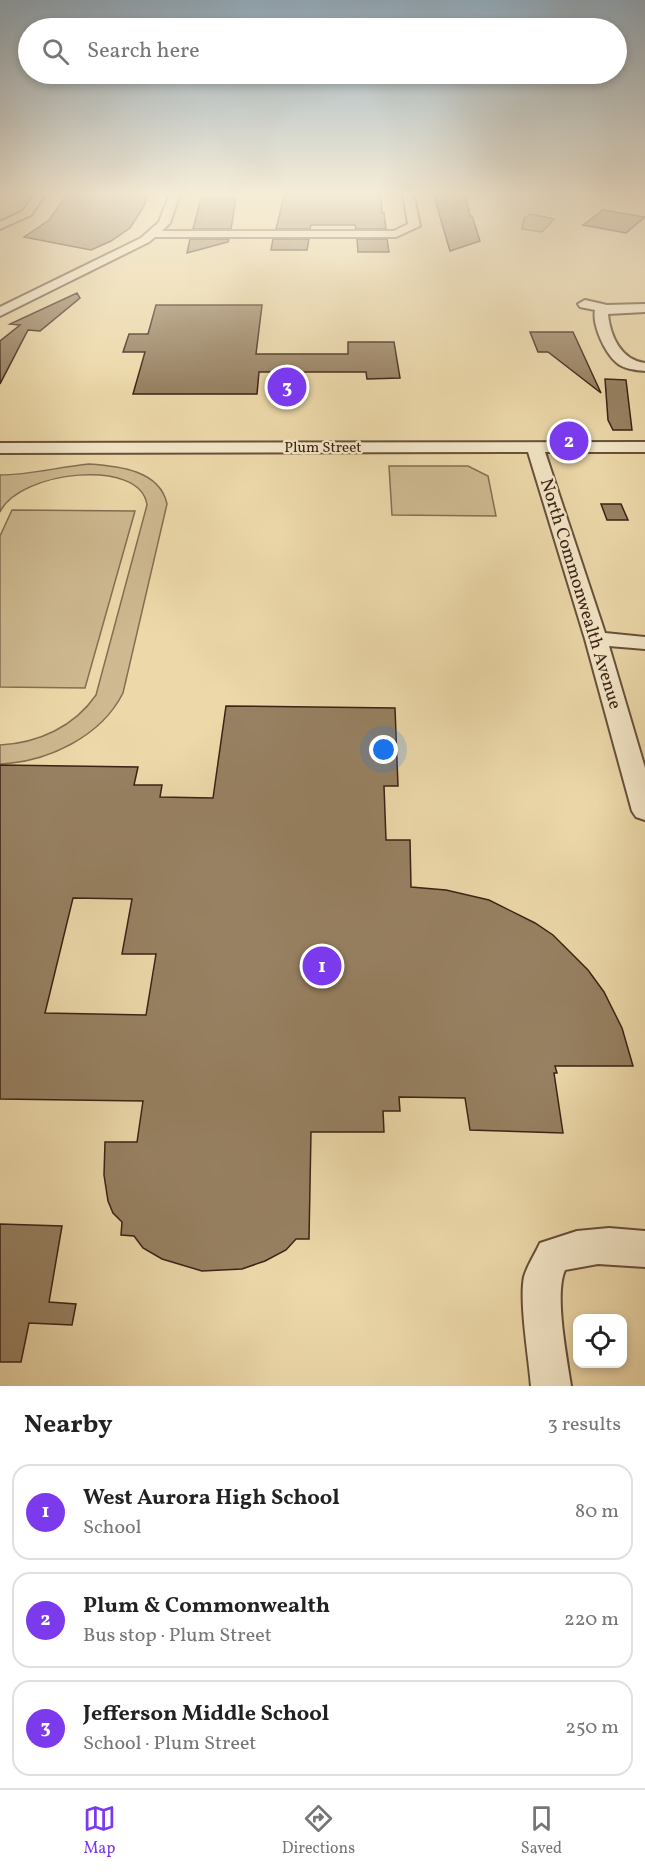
<!DOCTYPE html>
<html lang="en">
<head>
<meta charset="utf-8">
<style>
  body { margin:0; font-family:Vollkorn,serif; background:#f2f2f2; color:#222 }
  .controls { position:absolute; right:18px; bottom:18px; display:grid; overflow:hidden; border-radius:12px; box-shadow:0 3px 9px #0003 }
  .controls button { width:54px; height:54px; display:grid; place-items:center; padding:0; border:0; border-bottom:2px solid #e0e0e0; background:#fff; color:#222; font:30px sans-serif }
  .you { position:absolute; left:384px; top:750px; width:21px; height:21px; margin:-15px; border:4px solid #fff; border-radius:50%; background:#1a73e8; box-shadow:0 0 0 9px #1a73e833 }
  .badge { display:grid; place-items:center; width:39px; height:39px; border-radius:50%; background:#7c3aed; color:#fff; font-size:20px; font-weight:700 }
  .pin { position:absolute; translate:-50% -50%; border:3px solid #fff; box-shadow:0 2px 6px #0006 }
  .list { margin:0; padding:0; list-style:none }
  h2 { display:flex; justify-content:space-between; align-items:center; height:78px; margin:0; padding:0 24px; font-size:26px }
  h2 small { font-size:20px; font-weight:400; color:#767676 }
  .list li { display:grid; grid-template-columns:39px 1fr auto; gap:18px; align-items:center; box-sizing:border-box; height:96px; margin:0 12px 12px; padding:0 12px; border:2px solid #e0e0e0; border-radius:18px }
  .list b { display:block; font-size:22px; white-space:nowrap }
  .list p { margin:0; font-size:20px; white-space:nowrap; color:#767676 }
  .list em { font-size:20px; font-style:normal; color:#767676 }
  .icon { flex:none; width:33px; height:33px; fill:none; stroke:currentColor; stroke-width:2; stroke-linecap:round; stroke-linejoin:round }
  .map { position:relative; flex:none; width:645px; height:1386px; overflow:hidden }
  .search { position:absolute; background:#fff; box-shadow:0 3px 9px #0003; left:18px; right:18px; top:18px; height:66px; display:flex; align-items:center; gap:15px; box-sizing:border-box; padding:0 21px; border-radius:33px; color:#767676; font-size:22px }
  .sheet { height:402px; background:#fff }
  nav { display:flex; justify-content:space-around; align-items:center; box-sizing:border-box; height:84px; border-top:2px solid #e0e0e0; background:#fff; font-size:16px; color:#767676 }
  nav a { display:grid; justify-items:center; gap:3px }
  nav .on { color:#7c3aed }
  .map>svg:first-child { display:block }
  .green { fill:#ceb990; stroke:#846e52; stroke-width:1.5 }
  .building { fill:#978162; stroke:#3b2215; stroke-width:1.5; fill-rule:evenodd }
  .lines { fill:none; stroke-linecap:round; stroke-linejoin:round }
  .street-casing { stroke:#67503a; stroke-width:4 }
  .street { fill:#f3e6c7; fill-rule:evenodd }
  .labels { text-anchor:middle; dominant-baseline:central; stroke-width:4.5; stroke-linejoin:round; paint-order:stroke }
  .far-street-label { font-size:15px; fill:#3b2215; stroke:#f3e6c7 }
  .street-label { font-size:18px; fill:#3b2215; stroke:#f3e6c7 }
</style>
</head>
<body>
<div class="map">
<svg width="645" height="1386" viewBox="0 0 645 1386">
  <rect width="100%" height="100%" fill="#ecd8a9"/>
  <filter id="stains"><feTurbulence type="fractalNoise" baseFrequency=".00333" numOctaves="4"/><feColorMatrix values="0 0 0 0 .2 0 0 0 0 .09 0 0 0 0 .02 0 0 0 .5 -.17"/></filter>
  <radialGradient id="worn" r=".72"><stop offset=".6" stop-color="#630" stop-opacity="0"/><stop offset="1" stop-color="#630" stop-opacity=".3"/></radialGradient>
  <path class="green" d="M530,214L554,219L542,232L522,229L524,219Z
    M89,464C118,466 160,470 167,504L123,693C101,737 47,762 0,764V745C38,743 74,727 96,695L147,505C141,457 19,471 0,512V475C30,475 58,467 89,464Z
    M389,466H468L488,476L496,516L392,515Z
    M12,510L135,511L85,688L0,687V536Z"/>
  <path class="building" d="M68,193H149L143,208L130,228L111,241L91,250L24,237L49,220Z
    M285,193H381L382,213H384L386,229H356L355,225H311L310,229H276Z
    M433,193H465L470,216H472L480,241L450,251Z
    M201,198H236L231,229H193Z
    M603,210L645,217L626,233L583,225Z
    M190,239H229L228,242L187,253Z
    M273,239H309L307,250H271Z
    M357,239H387L389,252H358Z
    M77,293L80,298L40,331L28,330L0,384V341L20,325L10,324Z
    M156,305H262L256,354H348V342H394L400,378L367,379L366,372H259L257,394H133L145,352H123L129,334H148Z
    M530,332H573L601,393L548,352H538Z
    M605,379L626,380L632,430H613L608,420Z
    M601,504H621L628,520H607Z
    M226,706L395,708L398,786H384L386,840H410L411,887L446,890L489,900L535,923L553,935L588,970L604,992L622,1028L633,1066H555L557,1073H554L563,1133L470,1130L465,1098L399,1097L400,1111H383L384,1132H311L309,1239H296L286,1250L265,1261L242,1269L202,1271L162,1259L143,1248L134,1236L121,1235L122,1222L113,1213L108,1201L104,1175L105,1142H137L143,1101L0,1099V765L138,767L134,785H162L160,797L213,798ZM73,898L132,899L122,954H156L146,1015L45,1013Z
    M0,1224L62,1226L49,1302L76,1304L72,1325L29,1323L21,1362H0Z"/>
  <g class="lines">
    <defs>
      <path id="street" d="M36,193H46L31,215L0,229V222L23,211Z
        M170,193H180L170,223L162,231H394L408,224L403,193H413L420,226L396,237H155L149,242L0,316V307L141,238L159,222Z
        M585,300L607,305L645,304V312L608,314C610,336 621,360 645,363V371C636,370 624,369 617,363C605,353 592,325 595,310L580,307L578,304Z
        M645,442V452H545L605,633L645,637V649L609,646L645,768V820L636,817L632,811L585,639L528,452L0,453V443Z
        M609,1228L645,1231V1267L598,1264L565,1270C554,1294 567,1358 571,1386H531C529,1359 519,1302 524,1277C527,1266 535,1254 540,1243L577,1231Z"/>
    </defs>
    <use href="#street" class="street-casing"/>
    <use href="#street" class="street"/>
  </g>
  <linearGradient id="sky" x2="0" y2="1"><stop stop-color="#91aabb"/><stop offset="0.5" stop-color="#f6edd8"/><stop offset="1" stop-color="#f6edd8" stop-opacity="0"/></linearGradient>
  <rect width="645" height="387" fill="url(#sky)"/>
  <g class="labels">
    <g class="far-street-label">
      <text x="323" y="448">Plum Street</text>
    </g>
    <g class="street-label">
      <text transform="translate(580 594) rotate(73)">North Commonwealth Avenue</text>
    </g>
  </g>
  <rect width="100%" height="100%" filter="url(#stains)"/>
  <rect width="100%" height="100%" fill="url(#worn)"/>
</svg>
<div class="controls">
<button><svg class="icon" aria-label="locate" viewBox="0 0 24 24"><circle cx="12" cy="12" r="6"/><path d="M12 2v4M12 18v4M2 12h4M18 12h4"/></svg></button>
</div>
<div class="you"></div>
<div class="pin badge" style="left:322px;top:966px">1</div>
<div class="pin badge" style="left:569px;top:441px">2</div>
<div class="pin badge" style="left:287px;top:387px">3</div>
<div class="search"><svg class="icon" aria-label="search" viewBox="0 0 24 24"><circle cx="10" cy="10" r="6"/><path d="M15 15l6 6"/></svg>Search here</div>
</div>
<section class="sheet">
<h2>Nearby<small>3 results</small></h2>
<ul class="list">
<li><span class="badge">1</span><div><b>West Aurora High School</b><p>School</p></div><em>80 m</em></li>
<li><span class="badge">2</span><div><b>Plum &amp; Commonwealth</b><p>Bus stop · Plum Street</p></div><em>220 m</em></li>
<li><span class="badge">3</span><div><b>Jefferson Middle School</b><p>School · Plum Street</p></div><em>250 m</em></li>
</ul>
</section>
<nav>
<a class="on"><svg class="icon" aria-label="map" viewBox="0 0 24 24"><path d="M3 6l6-2 6 2 6-2v14l-6 2-6-2-6 2zM9 4v14M15 6v14"/></svg>Map</a>
<a><svg class="icon" aria-label="directions" viewBox="0 0 24 24"><path d="M12 3l9 9-9 9-9-9zM9 14v-3h6M13 9l2 2-2 2"/></svg>Directions</a>
<a><svg class="icon" aria-label="saved" viewBox="0 0 24 24"><path d="M7 4h10v16l-5-4-5 4z"/></svg>Saved</a>
</nav>
</body>
</html>
